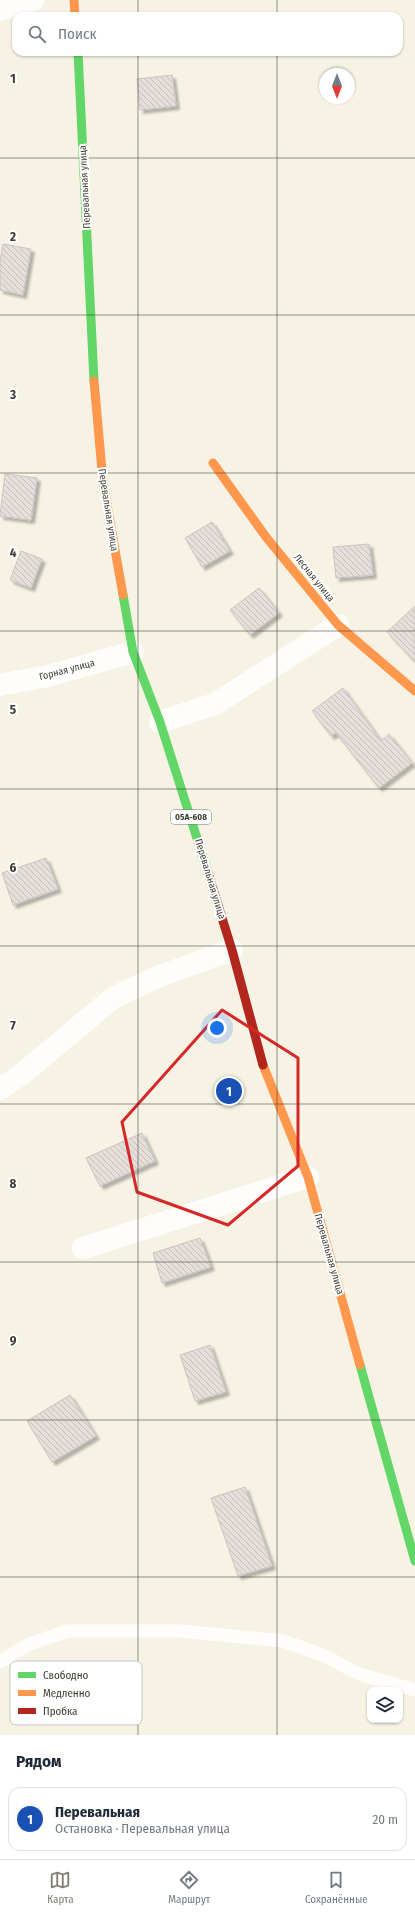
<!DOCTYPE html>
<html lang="ru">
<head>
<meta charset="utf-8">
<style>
  body { margin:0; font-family:"Fira Sans Condensed",sans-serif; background:#f2f2f3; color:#1f2937 }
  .controls { position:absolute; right:12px; bottom:12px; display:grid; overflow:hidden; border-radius:8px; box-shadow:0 1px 3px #0004 }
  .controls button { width:36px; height:36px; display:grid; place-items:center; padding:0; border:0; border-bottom:1px solid #e0e1e3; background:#fff; color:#1f2937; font:20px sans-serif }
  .compass { position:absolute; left:319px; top:68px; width:36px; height:36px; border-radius:50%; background:#fff; box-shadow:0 1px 3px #0004; rotate:180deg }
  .you { position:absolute; left:217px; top:1028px; width:14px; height:14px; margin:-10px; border:3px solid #fff; border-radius:50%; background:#1a73e8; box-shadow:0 0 0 6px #1a73e833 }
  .badge { display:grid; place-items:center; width:26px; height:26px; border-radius:50%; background:#7f7d71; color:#fff; font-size:13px; font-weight:700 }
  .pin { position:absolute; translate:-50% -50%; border:2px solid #fff; box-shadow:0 1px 4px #0006 }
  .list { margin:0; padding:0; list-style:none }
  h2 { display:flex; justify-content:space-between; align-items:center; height:52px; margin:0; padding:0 16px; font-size:17px }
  h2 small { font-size:13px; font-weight:400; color:#747a83 }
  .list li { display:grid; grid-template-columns:26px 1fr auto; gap:12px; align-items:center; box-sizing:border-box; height:64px; margin:0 8px 8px; padding:0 8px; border:1px solid #e0e1e3; border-radius:12px }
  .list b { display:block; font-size:15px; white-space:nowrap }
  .list p { margin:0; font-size:13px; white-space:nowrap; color:#747a83 }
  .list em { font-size:13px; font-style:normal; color:#747a83 }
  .icon { flex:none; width:22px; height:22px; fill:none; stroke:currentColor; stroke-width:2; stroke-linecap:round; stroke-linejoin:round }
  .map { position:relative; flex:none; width:415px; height:1735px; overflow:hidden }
  .search { position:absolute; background:#fff; box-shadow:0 1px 3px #0004; left:12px; right:12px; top:12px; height:44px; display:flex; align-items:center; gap:10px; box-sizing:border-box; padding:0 14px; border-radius:12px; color:#747a83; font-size:15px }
  .sheet { height:124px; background:#fff }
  nav { display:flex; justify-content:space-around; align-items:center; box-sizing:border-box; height:56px; border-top:1px solid #e0e1e3; background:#fff; font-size:11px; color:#747a83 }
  nav a { display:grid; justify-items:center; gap:2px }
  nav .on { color:#7f7d71 }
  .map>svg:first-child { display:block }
  .building { fill:url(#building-back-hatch); stroke:#cac4c0; filter:url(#shadow) }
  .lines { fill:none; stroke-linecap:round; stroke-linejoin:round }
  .lane { stroke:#fefdfb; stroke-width:13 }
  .street { stroke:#fefdfb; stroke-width:22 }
  .fast { stroke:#63d668; stroke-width:9 }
  .slow { stroke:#ff974d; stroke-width:9 }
  .jam { stroke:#b3261e; stroke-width:9 }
  .marked { fill:none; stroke:#d62828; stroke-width:3; stroke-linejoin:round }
  .grid { fill:none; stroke:#3f3d33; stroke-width:1; stroke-opacity:0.55 }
  .labels { text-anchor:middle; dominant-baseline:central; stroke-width:4; stroke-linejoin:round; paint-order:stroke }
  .shield { fill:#fff; stroke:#797770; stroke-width:1 }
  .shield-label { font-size:9px; font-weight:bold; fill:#3f3d33 }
  .street-label { font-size:10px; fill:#3f3d33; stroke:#fff }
  .key { fill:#fff; stroke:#c5c5c2; stroke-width:1 }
  .key-label { font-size:11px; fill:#3f3d33 }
  .grid-label { font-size:13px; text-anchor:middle; font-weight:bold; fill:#3f3d33; stroke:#fff; stroke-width:4; stroke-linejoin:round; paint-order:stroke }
</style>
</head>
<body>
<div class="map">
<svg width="415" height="1735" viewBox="0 0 415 1735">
  <defs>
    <pattern id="building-back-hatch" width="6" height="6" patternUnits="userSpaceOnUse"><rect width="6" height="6" fill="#e5dfdb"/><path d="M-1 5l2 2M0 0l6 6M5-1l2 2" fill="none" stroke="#c6c0bc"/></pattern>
    <filter id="shadow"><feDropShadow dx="3.5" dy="3.5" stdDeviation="1" flood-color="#0004"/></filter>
  </defs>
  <rect width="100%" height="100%" fill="#f6f3e5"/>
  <path class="building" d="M172,75L176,106L140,110L137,79Z
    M3,244L31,249L23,295L0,290V261Z
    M5,474L37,478L31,520L0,516Z
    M212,522L230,551L202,567L185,538Z
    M369,544L373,575L336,578L333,547Z
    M21,551L42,559L31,588L10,580Z
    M259,588L279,613L250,635L230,610Z
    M415,606V662L387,632Z
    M343,688L381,741L389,734L412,763L379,788L336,733L331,736L312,711Z
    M46,858L58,889L13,905L2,873Z
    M142,1133L155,1161L100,1186L86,1158Z
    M200,1238L211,1267L162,1283L153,1253Z
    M210,1345L226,1392L195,1401L180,1355Z
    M70,1395L96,1436L52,1462L27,1421Z
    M245,1487L272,1566L238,1576L211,1498Z"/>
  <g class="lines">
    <path class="lane" d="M0,1662L27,1645L67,1631H180L283,1641L323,1655L359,1674L415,1690"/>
    <path class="street" d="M0,10L33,0
      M0,685L48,676L133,652
      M160,722L215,704L338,625
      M0,1089L22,1074L113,998L157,977L232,950
      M83,1248L308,1177"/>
    <path class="fast" d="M78,52L94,381
      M123,595L133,652L160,722L208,873
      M360,1365L415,1561"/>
    <path class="slow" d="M74,0L75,16
      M94,381L103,482L123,595
      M213,463L266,537L338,625L415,691
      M263,1065L308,1177L360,1365"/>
    <path class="jam" d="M208,873L232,950L263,1065"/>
  </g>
  <path class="marked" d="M222,1010L298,1058V1166L228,1225L137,1192L122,1122Z"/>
  <path class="grid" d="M138,0V16M277,0V16M138,52V1735M277,52V1735M0,158H415M0,315H415M0,473H415M0,631H415M0,789H415M0,946H415M0,1104H415M0,1262H415M0,1420H415M0,1577H415"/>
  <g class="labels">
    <rect class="shield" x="171" y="810" width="40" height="14" rx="3"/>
    <g class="shield-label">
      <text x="191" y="817">05А-608</text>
    </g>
    <g class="street-label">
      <text transform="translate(85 187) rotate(-93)">Перевальная улица</text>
      <text transform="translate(108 510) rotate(81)">Перевальная улица</text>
      <text transform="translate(314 578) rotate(51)">Лесная улица</text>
      <text transform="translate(67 670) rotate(-15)">Горная улица</text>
      <text transform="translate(210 879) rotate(73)">Перевальная улица</text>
      <text transform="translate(329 1254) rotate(74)">Перевальная улица</text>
    </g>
  </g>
  <rect x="10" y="1661" width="132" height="64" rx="6" class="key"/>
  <rect x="18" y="1672" width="18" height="6" fill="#63d668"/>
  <rect x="18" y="1690" width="18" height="6" fill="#ff974d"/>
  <rect x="18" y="1708" width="18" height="6" fill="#b3261e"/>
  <g class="key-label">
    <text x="43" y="1679">Свободно</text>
    <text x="43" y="1697">Медленно</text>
    <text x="43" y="1715">Пробка</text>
  </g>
  <g class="grid-label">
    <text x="13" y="83">1</text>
    <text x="13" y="241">2</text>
    <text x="13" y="399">3</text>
    <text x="13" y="557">4</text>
    <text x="13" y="714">5</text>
    <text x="13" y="872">6</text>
    <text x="13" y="1030">7</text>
    <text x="13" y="1188">8</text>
    <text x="13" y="1345">9</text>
  </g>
</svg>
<div class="controls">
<button><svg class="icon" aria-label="layers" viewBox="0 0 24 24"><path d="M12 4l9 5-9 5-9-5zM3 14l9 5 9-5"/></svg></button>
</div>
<svg class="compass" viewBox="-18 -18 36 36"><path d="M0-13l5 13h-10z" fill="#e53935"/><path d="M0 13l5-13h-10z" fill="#747a83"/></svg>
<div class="you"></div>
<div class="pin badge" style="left:229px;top:1091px;background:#1a4fb4">1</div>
<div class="search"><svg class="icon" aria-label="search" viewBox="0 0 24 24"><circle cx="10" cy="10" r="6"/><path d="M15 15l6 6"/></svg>Поиск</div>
</div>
<section class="sheet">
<h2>Рядом<small></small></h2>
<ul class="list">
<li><span class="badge" style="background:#1a4fb4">1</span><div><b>Перевальная</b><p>Остановка · Перевальная улица</p></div><em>20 m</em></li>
</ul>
</section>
<nav>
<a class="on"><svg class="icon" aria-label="map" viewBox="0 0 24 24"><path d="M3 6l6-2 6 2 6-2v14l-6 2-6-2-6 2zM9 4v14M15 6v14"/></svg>Карта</a>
<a><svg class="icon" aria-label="directions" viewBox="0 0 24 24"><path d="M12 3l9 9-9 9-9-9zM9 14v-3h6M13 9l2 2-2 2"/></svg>Маршрут</a>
<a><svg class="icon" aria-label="saved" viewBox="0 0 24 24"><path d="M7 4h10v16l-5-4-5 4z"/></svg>Сохранённые</a>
</nav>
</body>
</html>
